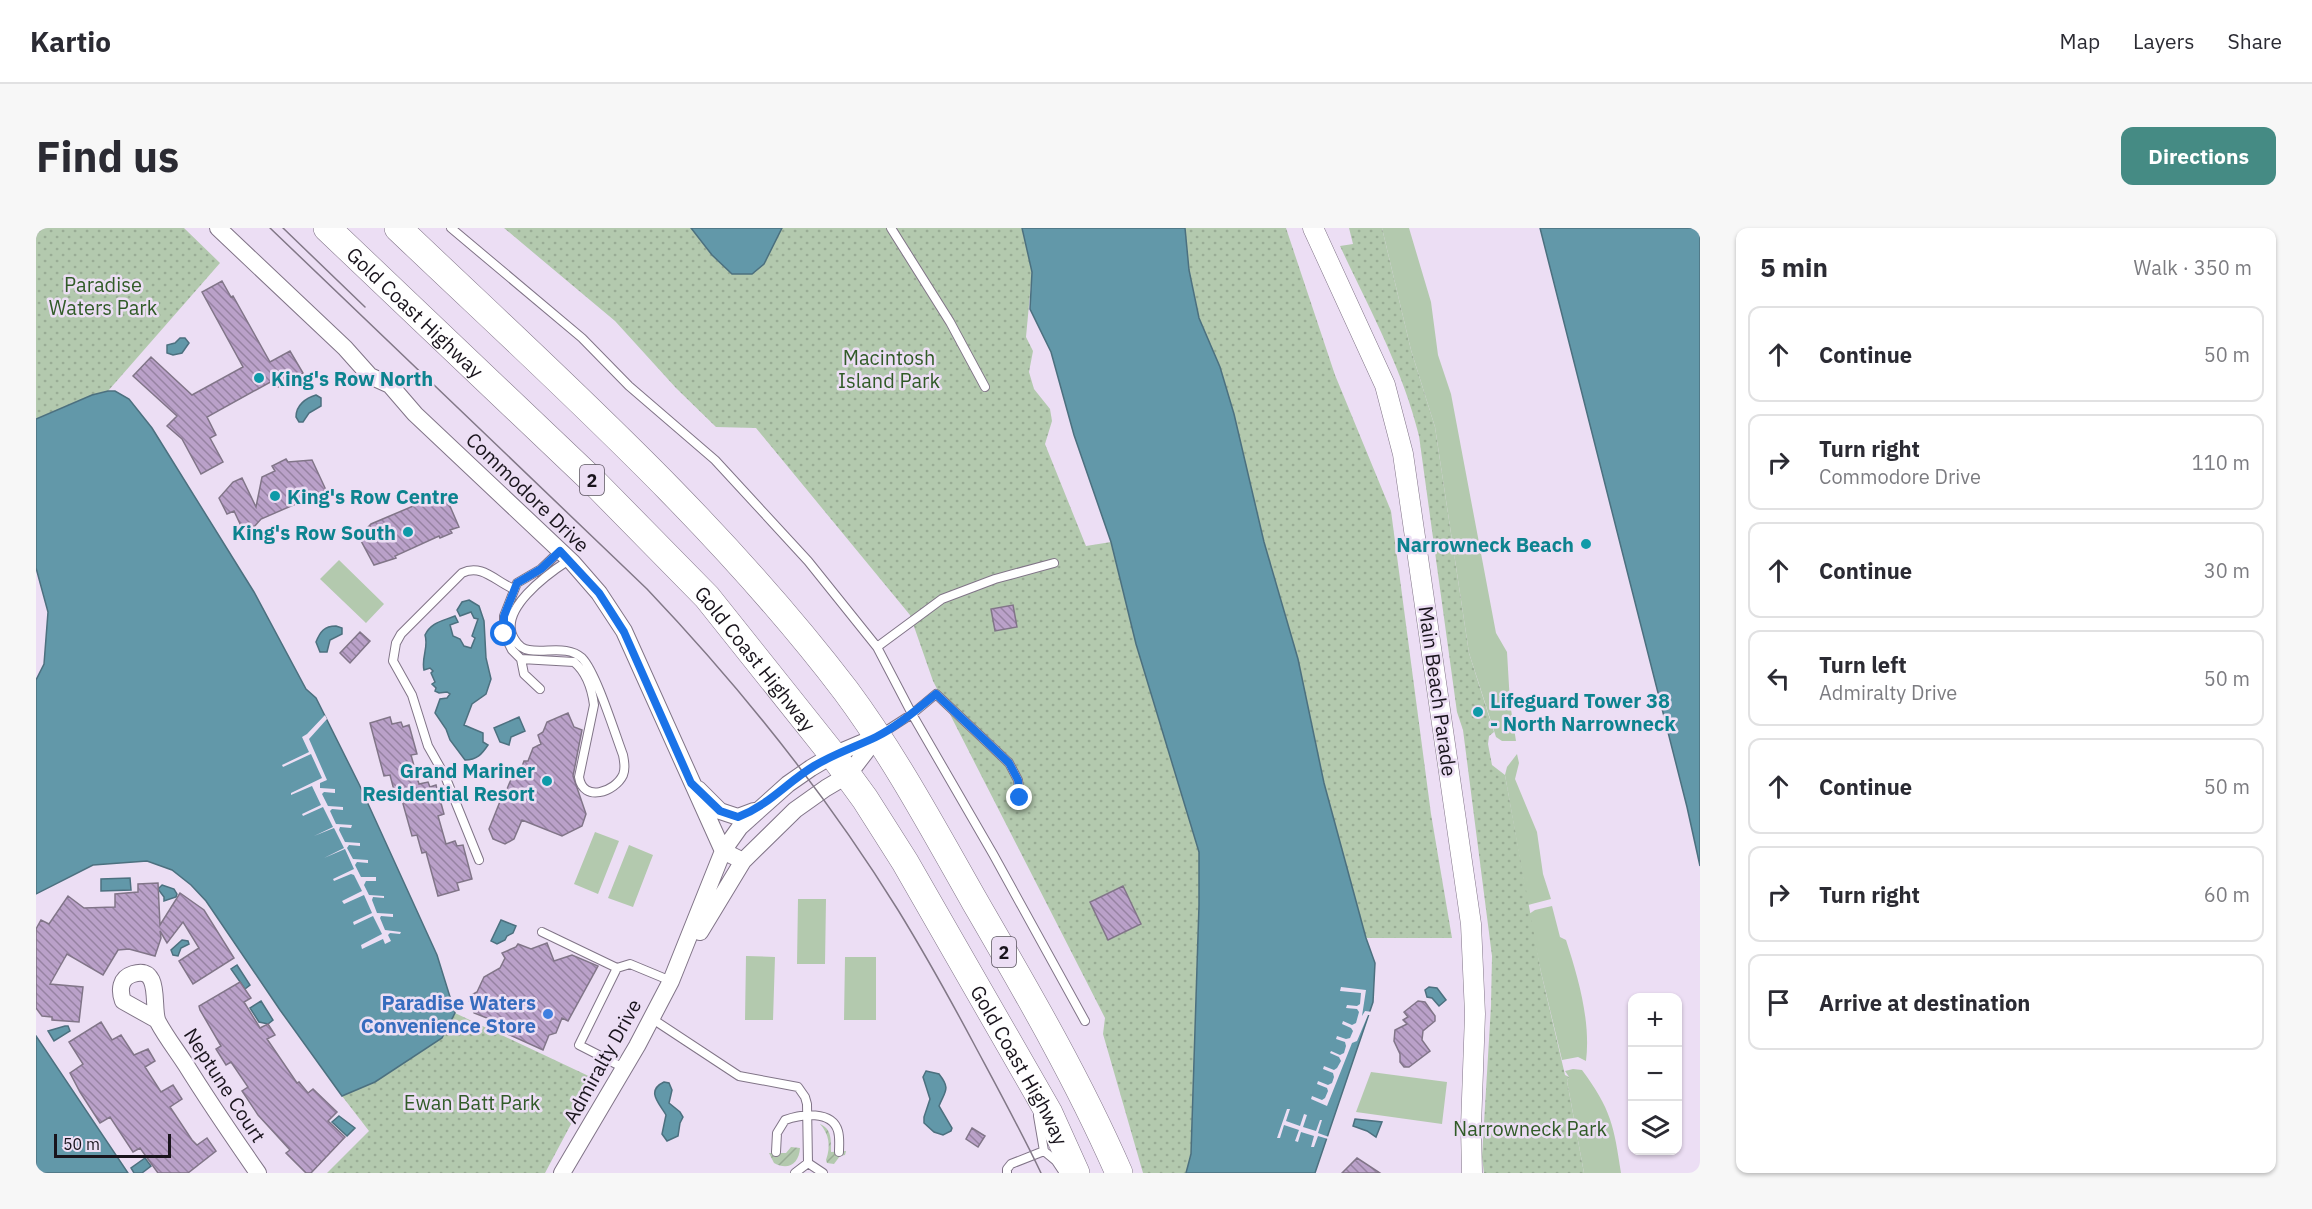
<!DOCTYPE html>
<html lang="en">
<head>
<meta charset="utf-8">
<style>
  body { margin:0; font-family:"IBM Plex Sans",sans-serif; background:#f7f7f7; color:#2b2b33 }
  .controls { position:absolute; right:18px; bottom:18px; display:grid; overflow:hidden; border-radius:12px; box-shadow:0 2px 4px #0004 }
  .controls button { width:54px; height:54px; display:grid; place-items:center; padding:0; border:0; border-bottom:2px solid #e1e1e2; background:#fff; color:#2b2b33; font:30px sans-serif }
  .scale { position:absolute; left:18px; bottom:15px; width:117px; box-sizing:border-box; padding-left:6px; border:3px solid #19141c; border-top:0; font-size:16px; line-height:21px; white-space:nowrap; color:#19141c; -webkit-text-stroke:4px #ecdef4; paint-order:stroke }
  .stop { position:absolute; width:18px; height:18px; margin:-14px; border:4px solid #1a73e8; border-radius:50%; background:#fff }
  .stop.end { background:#1a73e8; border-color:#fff; box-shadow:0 2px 6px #0008 }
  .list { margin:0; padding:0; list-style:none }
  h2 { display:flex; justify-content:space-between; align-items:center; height:78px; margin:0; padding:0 24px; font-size:26px }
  h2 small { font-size:20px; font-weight:400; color:#7c7c81 }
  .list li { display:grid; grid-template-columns:39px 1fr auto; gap:18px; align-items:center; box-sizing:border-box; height:96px; margin:0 12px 12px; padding:0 12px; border:2px solid #e1e1e2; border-radius:12px }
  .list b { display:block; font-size:22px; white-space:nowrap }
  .list p { margin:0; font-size:20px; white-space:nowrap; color:#7c7c81 }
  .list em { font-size:20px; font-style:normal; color:#7c7c81 }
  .icon { flex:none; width:33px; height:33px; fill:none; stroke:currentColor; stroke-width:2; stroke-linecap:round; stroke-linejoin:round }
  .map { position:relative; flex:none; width:1664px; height:945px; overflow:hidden; border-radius:12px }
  header { display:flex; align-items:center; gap:36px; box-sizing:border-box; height:84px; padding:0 30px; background:#fff; border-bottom:2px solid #e1e1e2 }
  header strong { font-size:28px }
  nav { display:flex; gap:33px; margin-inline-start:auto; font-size:21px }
  .intro { display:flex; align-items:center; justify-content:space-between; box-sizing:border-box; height:144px; padding:0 36px }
  h1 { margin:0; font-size:42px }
  .button { padding:15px 27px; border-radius:12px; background:#458b84; color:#fff; font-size:21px; font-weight:700 }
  main { display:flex; gap:36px; padding:0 36px }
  aside { flex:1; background:#fff; border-radius:12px; box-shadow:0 2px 4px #0004 }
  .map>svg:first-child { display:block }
  .grass { fill:#b3c9ae }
  .park { fill:url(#park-dots) }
  .garden { fill:url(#garden-furrows) }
  .water { fill:#6298a9; stroke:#4c707f; stroke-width:1.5 }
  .pier { fill:#ecdef4 }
  .building { fill:url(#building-back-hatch); stroke:#817588; stroke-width:1.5 }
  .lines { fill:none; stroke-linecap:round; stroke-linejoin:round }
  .service-casing { stroke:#807487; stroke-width:10 }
  .minor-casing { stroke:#807487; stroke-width:18 }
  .tertiary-casing { stroke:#807487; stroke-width:21 }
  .trunk-casing { stroke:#807487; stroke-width:28 }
  .service { stroke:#fff; stroke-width:8 }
  .minor { stroke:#fff; stroke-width:16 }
  .tertiary { stroke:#fff; stroke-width:20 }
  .trunk { stroke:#fff; stroke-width:27 }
  .tram { stroke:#827887; stroke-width:1.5 }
  .route { stroke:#1a73e8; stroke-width:8 }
  .culture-dot { fill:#0f9aa8; stroke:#ecdef4; stroke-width:2 }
  .shop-dot { fill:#3f7fe0; stroke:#ecdef4; stroke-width:2 }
  .labels { text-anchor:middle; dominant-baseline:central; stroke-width:5; stroke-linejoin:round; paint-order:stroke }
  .shield { fill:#ecdef4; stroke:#58515d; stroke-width:1.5 }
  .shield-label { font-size:18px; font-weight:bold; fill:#19141c }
  .park-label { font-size:20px; fill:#315b28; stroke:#ecdef4 }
  .street-label { font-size:20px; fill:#19141c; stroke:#ecdef4 }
  .culture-label { font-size:20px; font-weight:bold; fill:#0d838f; stroke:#ecdef4; text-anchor:start }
  .shop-label { font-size:20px; font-weight:bold; fill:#366cbe; stroke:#ecdef4; text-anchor:end }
</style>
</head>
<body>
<header>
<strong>Kartio</strong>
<nav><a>Map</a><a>Layers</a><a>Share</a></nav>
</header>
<div class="intro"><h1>Find us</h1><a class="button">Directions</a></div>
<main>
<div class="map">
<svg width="1664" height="945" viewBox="0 0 1664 945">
  <defs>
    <pattern id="park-dots" width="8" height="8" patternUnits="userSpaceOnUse" patternTransform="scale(1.5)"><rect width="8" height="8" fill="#b3c9ae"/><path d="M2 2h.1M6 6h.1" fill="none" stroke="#99ac95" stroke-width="1.8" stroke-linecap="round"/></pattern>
    <pattern id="garden-furrows" width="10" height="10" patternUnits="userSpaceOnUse" patternTransform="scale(1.5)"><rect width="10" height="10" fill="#b3c9ae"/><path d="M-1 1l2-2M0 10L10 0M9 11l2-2" fill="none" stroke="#99ac95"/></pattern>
    <pattern id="building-back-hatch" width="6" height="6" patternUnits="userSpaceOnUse" patternTransform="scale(1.5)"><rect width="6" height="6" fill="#baa1c9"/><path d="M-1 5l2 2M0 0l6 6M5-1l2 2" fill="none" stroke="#9682a2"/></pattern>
  </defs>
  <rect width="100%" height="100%" fill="#ecdef4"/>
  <path class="grass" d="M1346,0H1373L1395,74L1402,127L1415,166L1460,405L1471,424L1474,475L1480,513H1466L1460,509L1433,425L1399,199L1375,122Z
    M303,332L348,376L330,395L284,351Z
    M1481,526L1483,535L1479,551L1501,604L1507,646L1515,671L1492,677L1469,547L1471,539Z
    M559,604L583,613L562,666L538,656Z
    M593,617L617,627L597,679L572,670Z
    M762,671H790L789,736H761Z
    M1516,678L1524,709L1530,712C1542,749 1555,793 1550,833L1542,829L1526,832L1505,744L1493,686L1499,682Z
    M710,728L739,729L737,792H709Z
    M809,729H840V792H808Z
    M1537,841L1546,842C1575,881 1578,898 1585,945H1548L1531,853L1533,849L1529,843Z
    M1335,844L1411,854L1406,896L1320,884Z"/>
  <path class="park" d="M0,0H148L184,35L72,163L56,167L0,191Z
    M468,0H986L996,44L990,109L997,123L993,144L998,161L1014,181L1016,193L1009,216L1050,318L1075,314L1100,416L1163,624V677L1155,926L1150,945H1107L1067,806L1069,790L897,453L874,387L720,200L680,199L640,160L579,93Z
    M1149,0H1250L1299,147L1355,283L1395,586L1416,710H1330L1288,555L1262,431L1228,314L1198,186L1184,139L1163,90L1153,41Z
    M1313,0H1346L1375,122L1399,199L1433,425L1458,504L1453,508L1452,516L1456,537L1469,547L1505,744L1529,847L1533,849L1531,853L1548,945H1448L1446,929L1455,778L1456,728L1427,502L1421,484L1383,208C1367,142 1333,80 1304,18L1317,16Z
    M419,785L559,851L509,945H291L333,903L306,868L339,854L406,810Z"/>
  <path class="garden" d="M784,896C796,901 795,912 795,924L810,923L809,927L804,928L798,936L791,935L790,932C795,918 793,906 784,896Z
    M755,919L764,920C763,936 752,943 738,935L733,925H750Z"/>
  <path class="water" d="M655,0H746L728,36L716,46H696L676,27Z
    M986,0H1149L1153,42L1163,90L1184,139L1198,186L1228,314L1262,431L1288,555L1330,710L1339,735L1337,774L1279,945H1150L1155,926L1163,677V624L1100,416L1075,314L1038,207L1015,124L994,81L996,44Z
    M1504,0H1664V638L1651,579Z
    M144,110H149L153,115L146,125L137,127L131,125V117L139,115Z
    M72,163H79L93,171L116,200L218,364L270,461L280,470L323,556L401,727L419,785L406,810L339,854L306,868L244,782L170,673L155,657L136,642L111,633L57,637L0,666V452L8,436L12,384L0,340V191L56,167Z
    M280,167L285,170V178L273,185L267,194H263L260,189C260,177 270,170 280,167Z
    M433,372L443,378L448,393L450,430L455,451L450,466L436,476L428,497L447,505V514L452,517C446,526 441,532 429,532L414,512L410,501L399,485L404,471L411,470L414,466L411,464L403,465L399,463L400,460L396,456L399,454L395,445L397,443L394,440L388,442C385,430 393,419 389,407C395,394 407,393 419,388L422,394L414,397L417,408L424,411L428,418L435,420L439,410L436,408L442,391L438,390L435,384L424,388L421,382L426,374Z
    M300,398L306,400V406L294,412L291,424H284L280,414C284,404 288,398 300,398Z
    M483,489L489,503L475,509L473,517L464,514L458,500Z
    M94,650L95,662L65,663V651Z
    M126,657L138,661L141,666L140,669L128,673V669L122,661Z
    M465,692L480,698L477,705L471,708L469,712L461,716L455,713Z
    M146,712L152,713L153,716L145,720L142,728L137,727L135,722Z
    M201,737L214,757L209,761L195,741Z
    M1393,759L1401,760L1410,772L1403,778L1396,770L1391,769L1389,762Z
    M225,773L237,792L232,796L223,794L214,780Z
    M29,798H32L34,803L18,813L12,803Z
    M0,808L92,945H0Z
    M890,843L903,846C915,861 909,863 903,878L916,900L915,903L907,907L898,904L888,895V889L894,871L887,849Z
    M628,854L633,855L636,862L633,875L644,884L647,889L644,895L642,908L631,913L626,906L630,887C624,876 609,863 628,854Z
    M303,888L319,900L311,908L296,894Z
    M1319,891L1346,894L1340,909L1331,903L1317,898Z
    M109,930L115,938L106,945H98L95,940Z"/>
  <path class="pier" d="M289,487L291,491L273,511L291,552L284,555V560L299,561V565L288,564L286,566L292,578L307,579V582L296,581L294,583L300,596L316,597L315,600L304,599L303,602L309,614L324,615V618L313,617L311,620L317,631L332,632V635L321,634L319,637L325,649H340V653H330L328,657L333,667L348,668V670L337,669L336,672L341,685L357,686V689L345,688L344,690L349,702L365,704L364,706L354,705L352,707L355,713L349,716L347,711L326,721L325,717L346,706L337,688L318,697L317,694L336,685L328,667L308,676L306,673L326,663L318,647L315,646L298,653L297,651L318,641L309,621L288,630L308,620L298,600L278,608L297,599L287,579L267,588L266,586L285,577L276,558L255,567V565L286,550L275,526L247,539L246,537L273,524L266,509L271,506Z
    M1305,759L1330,762L1326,788L1329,783L1337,784L1336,787H1332L1321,813L1316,815L1291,878L1275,871L1276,868L1286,872L1289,870L1292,863L1291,860L1281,856L1282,853L1292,857L1296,855L1298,849L1297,845L1287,841L1288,838L1298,842L1301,840L1305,833L1303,829L1294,825L1295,823L1304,827L1308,825L1310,818L1309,814L1300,811L1301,808L1310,811L1314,810L1317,803L1315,800L1306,796L1307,793L1316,797L1320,795L1323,784L1321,781L1310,780L1311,777L1321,778L1324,776L1325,765L1304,763Z
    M1251,881H1254L1250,893L1264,898L1268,886L1271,887L1267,899L1280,903L1284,892H1286L1282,905L1293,909L1292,911L1282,908L1278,919H1275L1278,908L1265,904L1262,914L1259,913L1263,902L1248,897L1244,910H1241Z"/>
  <path class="building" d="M186,53L195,69L197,68L234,134L254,123L267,145L242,159L238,152L171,189L180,207L174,210L187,234L165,246L146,211L131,198L141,188L97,148L115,129L156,167L207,139L166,64Z
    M250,231L252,234L276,232L290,262L283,265V272H269L225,291L216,301L212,297L206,300L198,283L191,286L183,270L197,254L206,250L220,279L226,249L239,243L236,238Z
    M410,269L423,299L414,302L416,305L404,310L403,308L359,328L360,330L338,337L323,309L335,296L396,270Z
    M977,377L981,399L959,403L955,381Z
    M324,404L334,413L314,435L304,425Z
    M532,485L538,499L546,502L537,548L550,586L546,598L526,608L486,592L478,611L469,616L457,611L453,601L465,571L462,564L471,561L476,549L484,544L488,533H492L497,520L505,516L502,507L507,504L511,494Z
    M354,489L356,496L365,494L367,499L373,497L381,526L375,527L383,556L392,554L394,559L400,557L408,586L402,588L410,616L419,613L421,618L427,617L436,651L421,655L423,662L402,668L390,624L386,625L381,607L376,608L364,565L359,566L354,547L348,548L334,495Z
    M122,655L124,697L144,665L168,682L198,730L157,756L143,733L163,720L147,694L131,715L124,703L125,710L119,728L93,721L82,722L67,747L31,726L14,756L47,759L43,794L16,792V789L6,788L0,780V701L5,692L13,696L32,668L48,680L79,679V666L102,664V656Z
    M1087,658L1105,696L1072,712L1054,674Z
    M511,715L518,733L536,727L562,738L532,793L526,790L520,805L513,807L507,822L454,798L451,790L438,785L433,772L437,766L441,764L448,749L464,740L469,730L466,725L480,719L482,716L495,721Z
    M204,754L215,770L208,774L224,800L232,796L239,807L231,811L261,855L263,854L272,865L277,861L301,884L292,893L309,909L275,945H270L250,925L254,922L222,887L206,863L212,859L195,834L190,837L180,821L185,818L164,782L163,778Z
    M1382,773L1389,774L1399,788V793L1387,803L1386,812L1394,823L1373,839H1368L1364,834V826L1358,813L1359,802L1371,796L1367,792L1372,789L1368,784Z
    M65,794L76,812L85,807L98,827L112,821L119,833L109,839L125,864L137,857L146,871L134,879L156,912L161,917L171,910L180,923L152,945H122L104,920L97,924L74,889L64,895L44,864L34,845L47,836L33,814Z
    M936,900L949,908L942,919L930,911Z
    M1321,930L1344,945H1306Z"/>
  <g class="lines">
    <defs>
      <path id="service" d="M415,0L546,110L593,158L679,232L772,333L841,419L876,486L957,626L1049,793
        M855,0L914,94L949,159
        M524,323L505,341L481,355L468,388V406L476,422L485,431L538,434C550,444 556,462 558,477L543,549C547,575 579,564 587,547C590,540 588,533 587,527C579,506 560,444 546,430C532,417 510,425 493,422C486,421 482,417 479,412C459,383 513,345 533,332
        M841,419L906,371L959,351L1018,335
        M485,431L488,446L504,461
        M845,506L876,486L900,466L973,535L982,552L984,570
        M443,632L409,548L392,518L376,467L357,433L360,415L365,406L426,345C446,335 460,354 478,361
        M506,704L581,740
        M615,790L703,848L762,859L769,869L771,876L772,935
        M588,840L543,817L581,740L594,736L635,753
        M1002,888L1008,923L1020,933L1026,942
        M740,924L741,905L749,892C765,886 796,882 802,903C804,910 803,917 803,924
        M772,935L787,945
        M759,945L772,935
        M971,945V941L975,936L1008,923"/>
      <path id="minor" d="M182,0L309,120L334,148L354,157L379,186L536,334L563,365L588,403L687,623L707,633
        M662,561L684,583L702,589L718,583
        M664,704L707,633L759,582L790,560L812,547L841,509
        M121,792L87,773C83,762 84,750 97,746C127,737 115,781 122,794C130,809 141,823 150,837C173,874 197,909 222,945
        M526,945L601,818L635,753L687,623L704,599L752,556L775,540L797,527L842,508"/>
      <path id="tertiary" d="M1277,0L1349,157L1367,226L1435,696L1439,786L1435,899L1436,945"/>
      <g id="trunk">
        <path id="s1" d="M291,0L557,253L671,369L797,527L829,571L869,634L1013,885L1040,945"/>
        <path d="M362,0C517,148 680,292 810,463C859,529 898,602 939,674C990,762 1042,851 1083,945"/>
      </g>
    </defs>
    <use href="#service" class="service-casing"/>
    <use href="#minor" class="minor-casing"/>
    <use href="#tertiary" class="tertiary-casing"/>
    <use href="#trunk" class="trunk-casing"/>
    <use href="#service" class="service"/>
    <use href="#minor" class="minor"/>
    <use href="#tertiary" class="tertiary"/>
    <use href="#trunk" class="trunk"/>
    <path class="tram" d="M234,0L611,361C705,460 790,566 862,682C889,726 914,771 938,816C961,859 984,901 1005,945
      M247,0L329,79"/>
  </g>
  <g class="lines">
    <path class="route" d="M468,406V388L481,355L505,341L524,323L563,365L588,404L655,555L684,583L702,589C733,577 750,555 778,538C798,526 819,519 840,509C862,498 881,481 900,466L973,535L982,552L984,570"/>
  </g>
  <g class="culture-dot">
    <circle cx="223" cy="150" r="6"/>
    <circle cx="239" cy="268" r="6"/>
    <circle cx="372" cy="304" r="6"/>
    <circle cx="1550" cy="316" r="6"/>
    <circle cx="1442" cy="484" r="6"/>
    <circle cx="511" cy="553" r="6"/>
  </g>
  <circle class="shop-dot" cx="512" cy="786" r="6"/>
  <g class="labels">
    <g class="shield">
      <rect x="544" y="237" width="24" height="30" rx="4.5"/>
      <rect x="956" y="709" width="24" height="30" rx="4.5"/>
    </g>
    <g class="shield-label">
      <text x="556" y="252">2</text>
      <text x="968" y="724">2</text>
    </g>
    <g class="park-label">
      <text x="67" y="56">Paradise<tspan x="67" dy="23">Waters Park</tspan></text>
      <text x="853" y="129">Macintosh<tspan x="853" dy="23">Island Park</tspan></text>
      <text x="436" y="874">Ewan Batt Park</text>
      <text x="1494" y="900">Narrowneck Park</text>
    </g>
    <g class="street-label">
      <text stroke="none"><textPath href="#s1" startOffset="122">Gold Coast Highway</textPath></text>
      <text transform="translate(492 264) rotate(44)">Commodore Drive</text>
      <text stroke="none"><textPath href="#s1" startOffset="608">Gold Coast Highway</textPath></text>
      <text transform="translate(1402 463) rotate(82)">Main Beach Parade</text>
      <text transform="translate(566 833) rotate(-61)">Admiralty Drive</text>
      <text stroke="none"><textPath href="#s1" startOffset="1094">Gold Coast Highway</textPath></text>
      <text transform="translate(189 857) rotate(57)">Neptune Court</text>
    </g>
    <g class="culture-label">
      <text x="235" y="150">King's Row North</text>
      <text x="251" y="268">King's Row Centre</text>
      <text x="360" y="304" text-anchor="end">King's Row South</text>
      <text x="1538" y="316" text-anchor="end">Narrowneck Beach</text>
      <text x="1454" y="472">Lifeguard Tower 38<tspan x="1454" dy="23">- North Narrowneck</tspan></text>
      <text x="499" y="542" text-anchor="end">Grand Mariner<tspan x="499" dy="23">Residential Resort</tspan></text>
    </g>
    <g class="shop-label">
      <text x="500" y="774">Paradise Waters<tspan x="500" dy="23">Convenience Store</tspan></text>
    </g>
  </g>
</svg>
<div class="controls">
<button>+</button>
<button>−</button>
<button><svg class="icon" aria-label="layers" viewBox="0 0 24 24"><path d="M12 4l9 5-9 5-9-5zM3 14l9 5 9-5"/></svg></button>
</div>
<div class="scale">50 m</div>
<div class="stop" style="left:468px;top:406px"></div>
<div class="stop end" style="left:984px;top:570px"></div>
</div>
<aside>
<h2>5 min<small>Walk · 350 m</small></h2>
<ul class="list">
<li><svg class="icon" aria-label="ahead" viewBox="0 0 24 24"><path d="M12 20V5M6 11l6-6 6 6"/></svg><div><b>Continue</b></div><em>50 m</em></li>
<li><svg class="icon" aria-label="right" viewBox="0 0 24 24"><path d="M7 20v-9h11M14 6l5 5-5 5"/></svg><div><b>Turn right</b><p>Commodore Drive</p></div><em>110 m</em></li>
<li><svg class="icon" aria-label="ahead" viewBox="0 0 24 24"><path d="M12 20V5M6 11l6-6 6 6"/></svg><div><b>Continue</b></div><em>30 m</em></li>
<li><svg class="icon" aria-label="left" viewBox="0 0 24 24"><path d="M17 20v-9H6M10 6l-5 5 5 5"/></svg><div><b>Turn left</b><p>Admiralty Drive</p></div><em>50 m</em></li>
<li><svg class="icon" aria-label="ahead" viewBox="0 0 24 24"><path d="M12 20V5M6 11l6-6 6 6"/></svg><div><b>Continue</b></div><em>50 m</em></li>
<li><svg class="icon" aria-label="right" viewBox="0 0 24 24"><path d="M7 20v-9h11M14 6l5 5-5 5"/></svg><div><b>Turn right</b></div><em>60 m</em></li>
<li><svg class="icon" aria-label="arrive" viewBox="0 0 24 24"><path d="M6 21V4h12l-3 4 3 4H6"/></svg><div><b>Arrive at destination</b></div></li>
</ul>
</aside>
</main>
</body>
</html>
